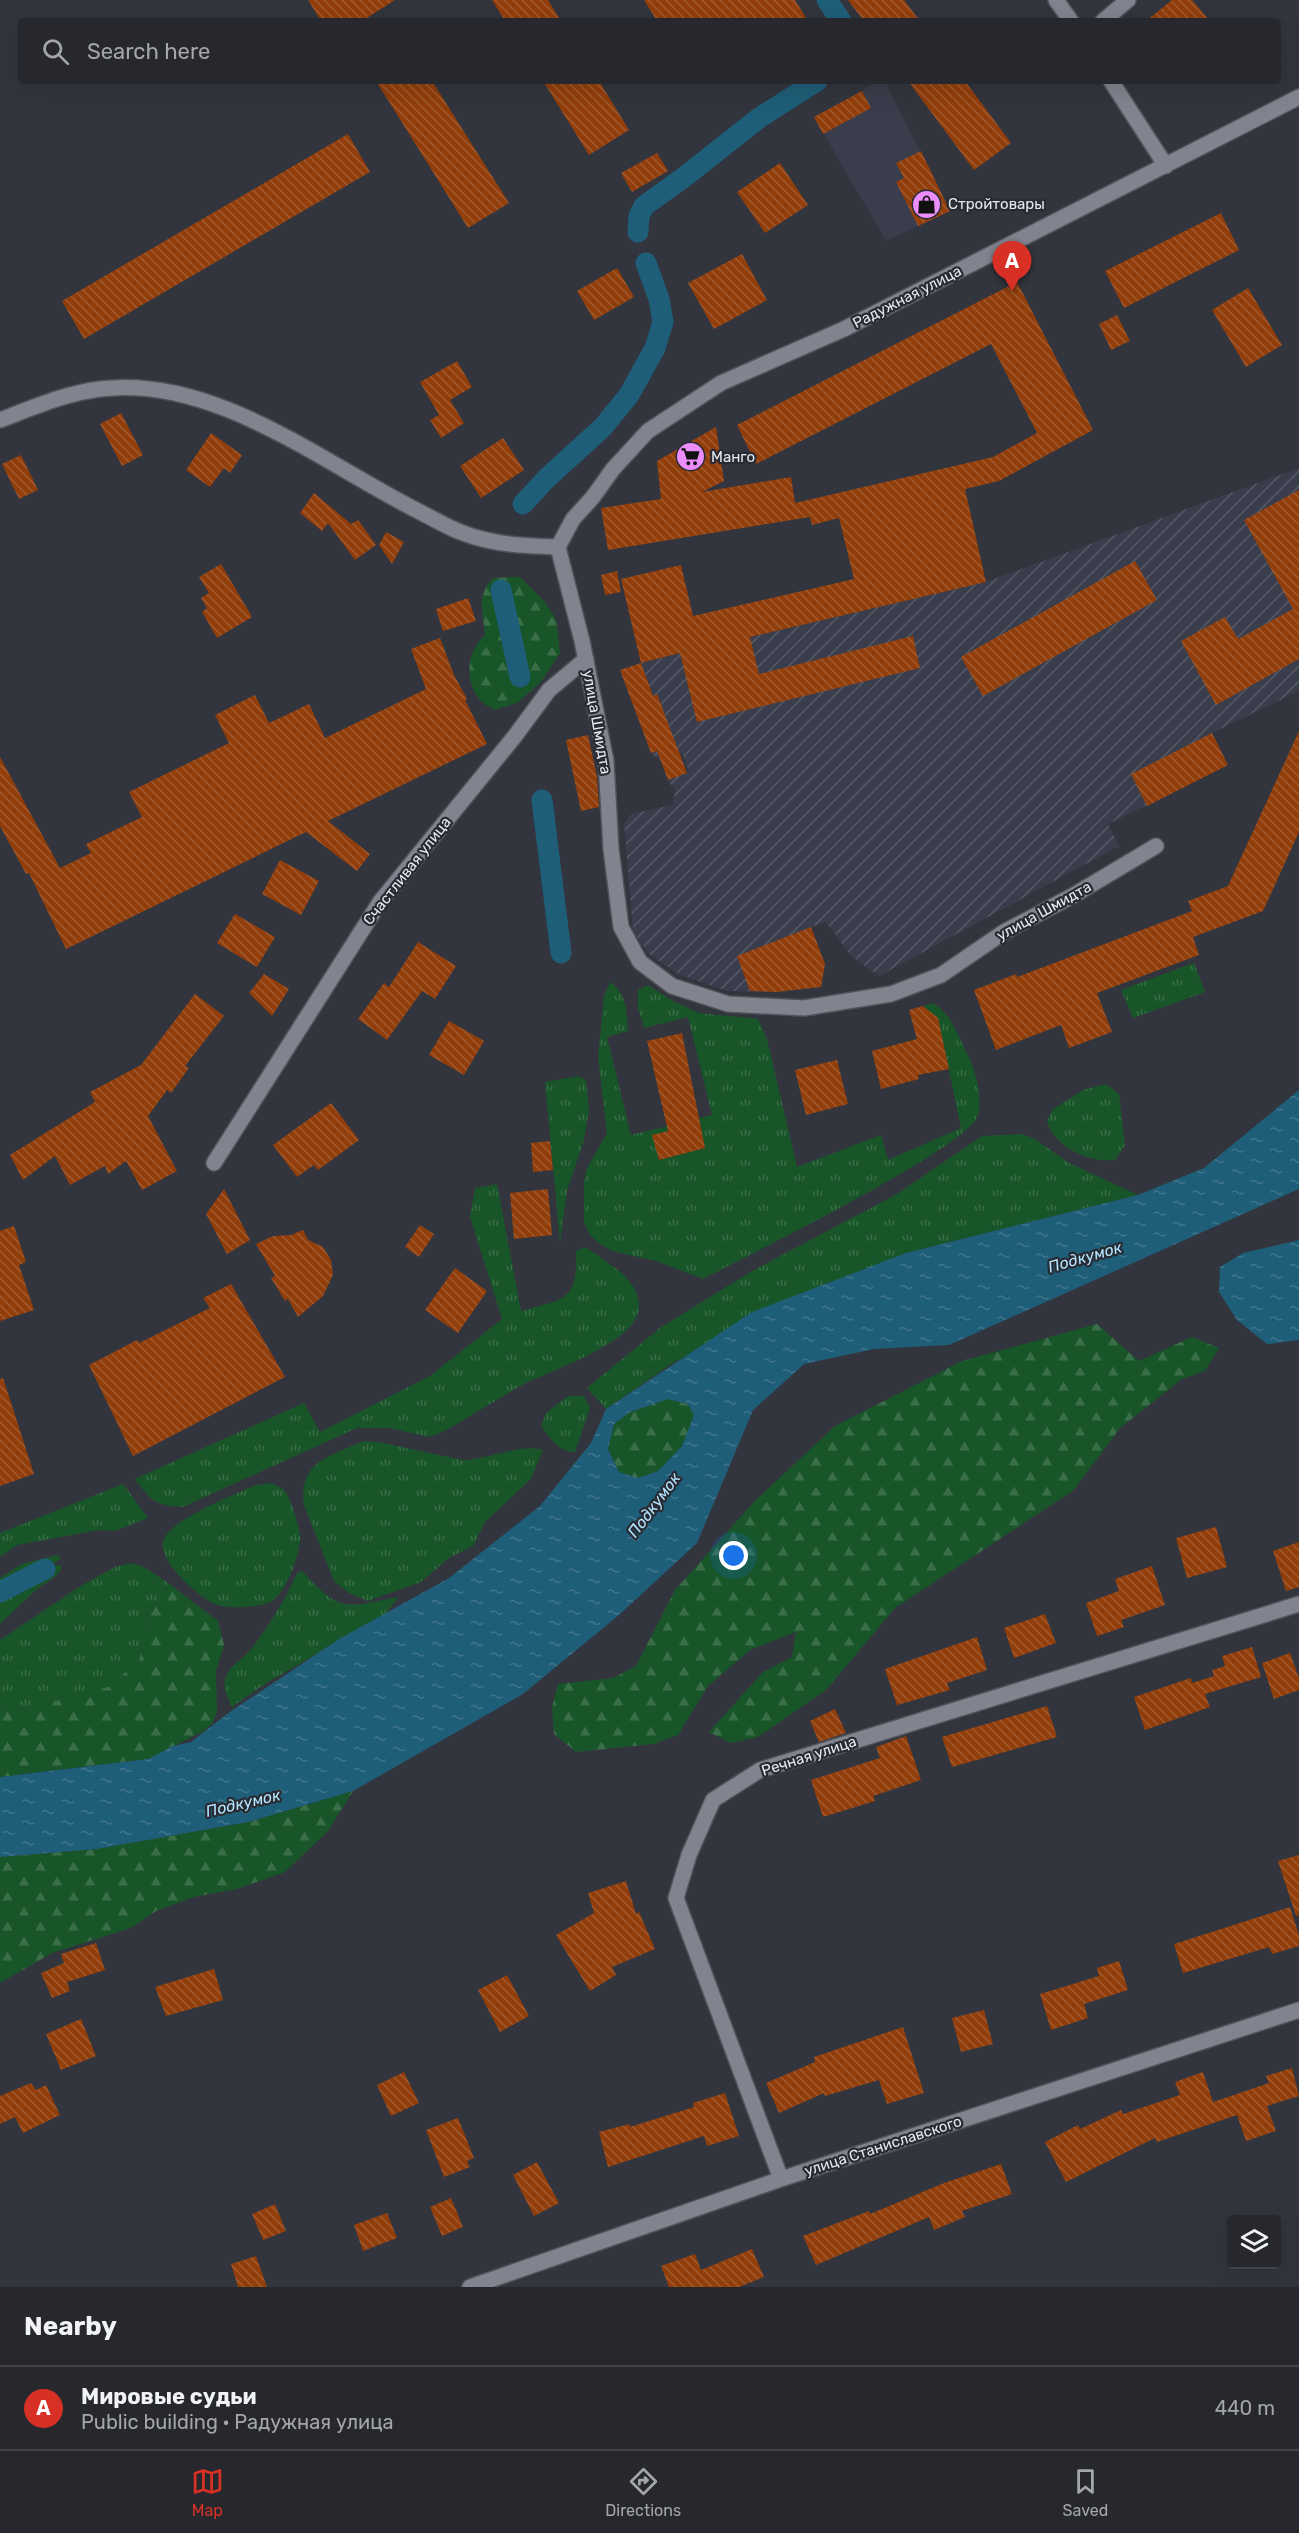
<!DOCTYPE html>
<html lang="en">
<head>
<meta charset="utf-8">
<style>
  body { margin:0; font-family:Rubik,sans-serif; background:#32343a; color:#f1f3f6 }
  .controls { position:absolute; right:18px; bottom:18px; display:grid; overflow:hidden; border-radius:6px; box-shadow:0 6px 24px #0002 }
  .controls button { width:54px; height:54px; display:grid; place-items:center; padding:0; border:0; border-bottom:2px solid #42444a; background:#26282e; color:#f1f3f6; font:30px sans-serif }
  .you { position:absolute; left:734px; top:1556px; width:21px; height:21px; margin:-15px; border:4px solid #fff; border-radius:50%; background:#1a73e8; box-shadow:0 0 0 9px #1a73e833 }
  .badge { display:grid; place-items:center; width:39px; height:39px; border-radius:50%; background:#d93025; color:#fff; font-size:20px; font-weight:700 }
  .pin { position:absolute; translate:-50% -50px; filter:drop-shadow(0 2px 3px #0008) }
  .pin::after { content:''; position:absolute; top:32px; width:21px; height:18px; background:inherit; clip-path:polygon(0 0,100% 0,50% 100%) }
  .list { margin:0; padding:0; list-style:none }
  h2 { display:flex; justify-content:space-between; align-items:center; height:78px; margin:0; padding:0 24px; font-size:26px }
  h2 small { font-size:20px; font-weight:400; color:#a4a6aa }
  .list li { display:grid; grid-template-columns:39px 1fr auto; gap:18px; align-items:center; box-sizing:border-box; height:84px; padding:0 24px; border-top:2px solid #42444a }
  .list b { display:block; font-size:22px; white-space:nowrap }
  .list p { margin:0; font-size:20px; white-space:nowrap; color:#a4a6aa }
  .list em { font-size:20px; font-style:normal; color:#a4a6aa }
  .icon { flex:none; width:33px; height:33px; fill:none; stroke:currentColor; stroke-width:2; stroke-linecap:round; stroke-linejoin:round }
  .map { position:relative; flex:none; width:1299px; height:2287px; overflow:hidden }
  .search { position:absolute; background:#26282e; box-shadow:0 6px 24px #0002; left:18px; right:18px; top:18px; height:66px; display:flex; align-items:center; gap:15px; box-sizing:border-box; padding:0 21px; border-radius:6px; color:#a4a6aa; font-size:22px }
  .sheet { height:162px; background:#26282e }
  nav { display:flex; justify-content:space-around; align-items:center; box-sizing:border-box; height:84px; border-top:2px solid #42444a; background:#26282e; font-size:16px; color:#a4a6aa }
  nav a { display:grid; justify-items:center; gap:3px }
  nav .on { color:#d93025 }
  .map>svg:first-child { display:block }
  .built { fill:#3a3e4c }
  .industrial { fill:url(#industrial-furrows) }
  .grass { fill:url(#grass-tufts) }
  .forest { fill:url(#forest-firs) }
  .water { fill:url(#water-ripples); fill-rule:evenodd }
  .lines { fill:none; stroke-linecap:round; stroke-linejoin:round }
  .canal { stroke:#1f5e78; stroke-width:21 }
  .building { fill:url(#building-back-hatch) }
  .minor-casing { stroke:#4f5258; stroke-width:18 }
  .minor { stroke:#81848e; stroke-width:15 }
  .labels { text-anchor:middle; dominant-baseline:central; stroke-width:4.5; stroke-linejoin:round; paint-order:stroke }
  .poi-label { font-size:15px; fill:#e6e8ed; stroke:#282b33; text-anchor:start }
  .street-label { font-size:15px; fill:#e6e8ed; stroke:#282b33 }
  .water-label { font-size:16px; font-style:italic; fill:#b3e5ff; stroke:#282b33 }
</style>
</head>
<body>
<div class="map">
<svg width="1299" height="2287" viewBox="0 0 1299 2287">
  <defs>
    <pattern id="industrial-furrows" width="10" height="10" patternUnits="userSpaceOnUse" patternTransform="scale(1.5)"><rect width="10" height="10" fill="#3a3e4c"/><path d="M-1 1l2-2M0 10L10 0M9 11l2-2" fill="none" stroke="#565a66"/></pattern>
    <pattern id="grass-tufts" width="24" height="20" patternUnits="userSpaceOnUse" patternTransform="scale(1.5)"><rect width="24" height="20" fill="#185629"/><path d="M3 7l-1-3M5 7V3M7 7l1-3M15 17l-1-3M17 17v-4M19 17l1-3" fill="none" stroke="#3a6e48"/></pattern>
    <pattern id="forest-firs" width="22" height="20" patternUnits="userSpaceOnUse" patternTransform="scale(1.5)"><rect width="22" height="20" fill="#185629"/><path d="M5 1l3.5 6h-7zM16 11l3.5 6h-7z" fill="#3a6e48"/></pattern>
    <pattern id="water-ripples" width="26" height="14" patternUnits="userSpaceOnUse" patternTransform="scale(1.5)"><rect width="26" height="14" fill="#1f5e78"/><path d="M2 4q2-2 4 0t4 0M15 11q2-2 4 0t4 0" fill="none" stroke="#40758c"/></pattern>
    <pattern id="building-back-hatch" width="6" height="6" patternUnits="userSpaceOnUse" patternTransform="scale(1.5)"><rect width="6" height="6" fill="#923e0b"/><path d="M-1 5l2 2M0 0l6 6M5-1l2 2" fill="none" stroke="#a15a2f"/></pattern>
  </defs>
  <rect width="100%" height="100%" fill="#32353d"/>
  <path class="built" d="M879,81H885L950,211L886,241L814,117Z"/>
  <path class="industrial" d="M1299,468V691L1212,733L1228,765L1108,824L1119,846L879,976L851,956L826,922L811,927L825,964L821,987L776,992L727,991L678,974L649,954L633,931L624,823L631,814L672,805L675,791L668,780L689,772L682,753L661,761L651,753L620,670L641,663L986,582Z"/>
  <path class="grass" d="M1194,963L1205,992L1133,1018L1121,990Z
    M610,982C628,995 626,1011 628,1031L607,1037L631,1135L712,1115L688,1017L644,1028L638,1008V990L648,985L673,1001L699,1013L758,1019L767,1039L797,1167L881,1135L888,1160L961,1128L938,1018L923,1006L932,1003C950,1011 959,1038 968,1055C975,1069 984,1101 977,1117C963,1150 747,1256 703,1279L656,1261L612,1251L600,1244L590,1235L584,1222V1181L587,1168L607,1133L598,1057L604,996Z
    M579,1076L586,1080L589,1110L584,1140L567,1191L560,1242L545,1082Z
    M1106,1084L1119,1094L1125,1145L1115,1160C1089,1163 1054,1147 1047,1121L1053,1109L1083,1090Z
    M1022,1134L1035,1139L1069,1163L1138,1195L906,1253L674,1362L606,1409L587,1388L660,1328L752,1271L897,1194L982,1136Z
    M497,1184L521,1311C565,1299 578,1301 576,1251L586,1247C605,1262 638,1277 639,1305C641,1341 552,1370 526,1383C498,1398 471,1416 443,1432L429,1437L390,1428H357L183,1507C155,1505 152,1502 135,1479L304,1403L320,1432L430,1376L502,1319L470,1217L475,1188Z
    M568,1396H584L590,1408L575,1452C560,1453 549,1437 541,1426L546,1413Z
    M364,1441L378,1442L463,1460C488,1460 521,1443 543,1450L531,1479L485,1522L473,1546L449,1558L421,1582L368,1601L349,1593L334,1581L304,1505C298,1461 331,1456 364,1441Z
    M272,1483C275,1485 280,1487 284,1490C290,1495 302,1534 300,1541C297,1561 289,1584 275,1599C266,1608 228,1609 217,1605C200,1599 158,1561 163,1542C169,1520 226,1499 246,1489L257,1485Z
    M123,1484L148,1518L115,1531L99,1530L17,1545L0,1557V1533Z
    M57,1555L61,1559L0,1590V1578L22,1564Z
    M132,1563L144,1567L168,1583L151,1608L139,1661L108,1688L22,1710L0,1712V1640L79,1587L115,1567Z
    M59,1564L62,1568L56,1576L37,1589L0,1624V1594Z
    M302,1571C341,1614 345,1607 399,1597L385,1614L265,1684L233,1706L236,1714C231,1705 222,1689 225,1679C229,1666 242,1660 250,1650C265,1633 288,1595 297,1573Z"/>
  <path class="forest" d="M520,577L545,602L556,619L560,653L540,683L517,703L494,710C490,707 482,703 479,699C464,678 467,651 485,635C483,612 476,596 493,578Z
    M1097,1324L1139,1361L1192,1337L1219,1348L1205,1371L1182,1379L1120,1428L1074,1490L895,1608L826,1690L758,1737L731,1743L709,1732L763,1672L792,1657L796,1632L750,1650L708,1686L678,1735L654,1744L576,1752L554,1734L552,1708L558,1684L613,1678L636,1666L675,1590L754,1502L835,1426L962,1361Z
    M668,1399L688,1404L695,1416L682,1446L658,1471L638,1478L619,1472L608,1449L614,1424L630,1412Z
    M168,1583L218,1621L224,1645L216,1671L217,1712L212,1724L202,1732L148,1759L0,1777V1712L22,1710L108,1687L139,1661L151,1608Z
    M353,1791L328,1831L285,1872L237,1889L194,1897L156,1911L131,1928L52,1953L0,1983V1857L97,1849L248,1822Z"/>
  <path class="water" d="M1299,1090V1189L949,1345L874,1349L804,1364L753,1410L697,1543L619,1615L523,1694L353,1791L248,1822L97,1849L0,1857V1777L148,1759L173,1746L191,1742L227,1714L339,1639L449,1578L540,1506L591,1443L606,1409L752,1312L906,1253L1138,1195L1204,1168ZM668,1399L688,1404L694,1415L682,1446L658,1471L638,1478L619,1472L608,1449L614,1424L630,1412Z
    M1299,1240V1340L1267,1344L1237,1320L1219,1292L1220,1267L1243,1253Z"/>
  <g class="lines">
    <path class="canal" d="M827,0L841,21
      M638,232L639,216L644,206L683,178L759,118L817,81
      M523,504L546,479L603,427L629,395L655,348L663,322L659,299L646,263
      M501,590L520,677
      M542,800L561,953
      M0,1592L45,1569"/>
  </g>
  <path class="building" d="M308,0H395L362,21H321Z
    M492,0H548L561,21H505Z
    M644,0H795L808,21H657Z
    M848,0H904L920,21H864Z
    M1172,0H1192L1210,21H1146Z
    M376,81H432L509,203L468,228Z
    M543,81H599L629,130L589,155Z
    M908,81H965L1011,143L974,170Z
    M862,91L871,108L823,134L814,117Z
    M348,134L370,172L84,339L62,301Z
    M921,151L950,211L918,226L896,182L904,178L896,163Z
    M657,153L668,171L632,192L621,173Z
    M780,163L808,205L765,233L737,192Z
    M1221,213L1239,250L1124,308L1105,271Z
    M742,254L767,300L714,329L688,283Z
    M617,268L634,297L594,320L577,291Z
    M1017,282L1093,430L999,481L965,489L986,582L750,637L759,674L913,636L920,668L697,722L680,653L641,663L621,579L681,565L693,616L854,579L839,518L812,525L810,517L608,550L601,508L661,499L657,461L716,427L724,481L702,492L791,477L795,503L993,457L1037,433L991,344L756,464L737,425Z
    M1248,288L1282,345L1246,367L1212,310Z
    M1117,315L1130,341L1111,350L1099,324Z
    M457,361L472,387L450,400L464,423L441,438L430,420L439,415L420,382Z
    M121,413L143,455L122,466L100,424Z
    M211,433L242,455L230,473L224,468L210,487L186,470Z
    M503,438L524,470L481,498L460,466Z
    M21,455L38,490L19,499L2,464Z
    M1299,490V659L1216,705L1181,641L1225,617L1238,639L1293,609L1244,520Z
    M314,493L351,524L358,520L376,545L355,560L328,523L322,531L300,513Z
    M386,532L404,542L392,564L379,545Z
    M1135,561L1157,600L983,696L961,657Z
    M221,564L252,617L217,638L202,612L207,608L201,598L209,593L199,577Z
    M617,571L621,592L605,595L601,575Z
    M468,598L476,621L443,631L436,609Z
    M440,638L454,675L467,699L465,700L487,744L328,821L370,854L357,871L306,832L66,949L29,873L26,874L0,826V757L60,868L91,853L86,844L142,817L129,792L229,743L215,715L255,695L269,723L309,704L325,738L426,689L411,649Z
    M641,663L653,696L657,694L687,773L668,780L657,751L651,753L620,670Z
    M1299,731V832L1263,911L1193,937L1199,955L1097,993L1112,1032L1069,1048L1061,1025L996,1050L974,990L1016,974L1017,977L1192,911L1188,901L1228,886Z
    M1212,733L1228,765L1147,806L1131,774Z
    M588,735L597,777L599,807L581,811L566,740Z
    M280,860L319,881L301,915L262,894Z
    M235,914L275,937L257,967L217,943Z
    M811,927L825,964L821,987L776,992L750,991L737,956Z
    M418,942L456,966L435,999L422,991L387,1040L358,1019L384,983L389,987Z
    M264,974L289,989L272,1016L249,993Z
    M195,994L224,1016L185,1066L189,1068L171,1093L167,1090L148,1116L177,1171L142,1190L126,1161L108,1174L105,1166L70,1185L55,1156L23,1180L10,1155L95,1102L90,1092L141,1065Z
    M923,1006L938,1018L949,1069L918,1075L919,1079L881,1089L872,1051L917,1039L909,1010Z
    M449,1021L484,1041L464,1075L429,1055Z
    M682,1033L705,1148L659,1160L652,1135L668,1131L647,1041Z
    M837,1060L848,1104L806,1115L795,1070Z
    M331,1103L359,1140L318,1170L314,1165L297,1177L273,1145Z
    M550,1141L553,1170L533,1172L531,1143Z
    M224,1189L250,1240L227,1254L206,1214Z
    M548,1189L552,1235L514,1239L510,1193Z
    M420,1225L434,1234L419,1257L405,1247Z
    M14,1226L26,1262L19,1265L34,1310L0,1321V1231Z
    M303,1230L308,1240L323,1247L331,1260L333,1275L323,1296L298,1317L288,1299L285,1301L271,1278L275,1276L256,1244L273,1236L291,1235Z
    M455,1268L487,1291L458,1333L425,1310Z
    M231,1284L285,1377L133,1456L89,1365L137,1340L139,1343L210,1308L203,1298Z
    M3,1378L34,1474L0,1486V1379Z
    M1216,1527L1227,1567L1187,1578L1176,1538Z
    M1299,1542V1587L1286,1591L1273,1551Z
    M1152,1566L1165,1605L1121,1620L1124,1627L1097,1636L1086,1603L1119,1591L1115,1579Z
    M1045,1614L1056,1643L1014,1658L1004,1628Z
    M977,1637L987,1670L947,1683L950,1690L897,1705L885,1669Z
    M1252,1647L1261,1677L1205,1694L1210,1707L1145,1730L1134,1697L1191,1678L1192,1683L1214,1676L1212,1670L1225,1666L1222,1656Z
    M1290,1653L1299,1678V1690L1274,1699L1262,1663Z
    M1047,1706L1057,1737L952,1767L942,1737Z
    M835,1709L846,1733L819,1742L810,1721Z
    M906,1736L921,1780L873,1796L875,1801L823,1817L811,1780L880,1758L876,1747Z
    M1299,1855V1915L1296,1916L1278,1861Z
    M626,1881L636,1914L639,1912L655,1949L612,1967L616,1975L590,1991L556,1935L594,1913L588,1893Z
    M1290,1907L1299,1935V1946L1272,1954L1269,1947L1183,1973L1174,1944Z
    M96,1943L105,1970L67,1982L70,1991L52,1998L41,1973L64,1963L61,1954Z
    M1119,1961L1128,1990L1084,2004L1088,2018L1051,2030L1040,1994L1099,1976L1097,1968Z
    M214,1969L223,2000L166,2016L155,1987Z
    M507,1975L529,2016L500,2032L478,1990Z
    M984,2010L993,2044L961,2052L952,2018Z
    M81,2019L96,2056L61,2070L46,2034Z
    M903,2027L924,2093L887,2104L879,2080L825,2096L824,2093L779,2113L766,2083L815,2062L814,2057Z
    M1292,2068L1299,2096L1267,2106L1276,2131L1246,2141L1237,2115L1157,2142L1155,2138L1066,2182L1045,2142L1078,2125L1080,2129L1121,2110L1123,2114L1180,2095L1175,2082L1203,2072L1213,2102L1269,2083L1266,2076Z
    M404,2072L419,2103L391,2116L377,2085Z
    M31,2083L36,2090L46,2085L60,2115L23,2133L15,2117L0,2124V2096Z
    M725,2093L739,2136L707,2146L704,2136L608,2167L599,2132L629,2124L630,2127L694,2107L693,2103Z
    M458,2118L474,2158L467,2161L470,2167L444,2177L426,2130Z
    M537,2162L559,2203L534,2216L513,2175Z
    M1001,2164L1012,2194L962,2211L965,2217L934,2230L929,2217L816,2265L803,2236L869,2211L870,2214L944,2183Z
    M451,2198L463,2227L442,2236L430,2207Z
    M275,2204L286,2231L263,2240L252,2214Z
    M387,2213L397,2238L363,2251L354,2225Z
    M752,2249L764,2277L739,2287H669L661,2266L695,2254L701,2270Z
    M256,2256L267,2287H238L231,2264Z"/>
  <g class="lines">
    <defs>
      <path id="minor" d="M1056,0L1071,21
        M1103,21L1128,0
        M1111,81L1166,166
        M0,420C32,408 66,393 100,389C214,374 325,465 422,513C436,520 449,528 463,533C494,545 526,546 558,547
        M558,547L582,641L606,761L611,849L621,927L640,962L672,986L728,1004L804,1008L891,994L941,975L1004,932L1074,895L1156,846
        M558,547L573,519L593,497L613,469L648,431L721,383L844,329L1299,97
        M214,1163L380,902L515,736L549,690L586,659
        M781,2179L676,1898L689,1855L713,1800L760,1770L1299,1604
        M470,2287L781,2179L1299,2010"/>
    </defs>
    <use href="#minor" class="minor-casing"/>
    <use href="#minor" class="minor"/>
  </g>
  <defs>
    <symbol id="shop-disc" viewBox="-11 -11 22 22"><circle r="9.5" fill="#eb8dfb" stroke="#282b33"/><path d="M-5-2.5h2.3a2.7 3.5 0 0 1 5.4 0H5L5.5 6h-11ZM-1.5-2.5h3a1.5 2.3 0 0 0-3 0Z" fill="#111"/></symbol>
    <symbol id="supermarket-disc" viewBox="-11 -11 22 22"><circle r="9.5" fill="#eb8dfb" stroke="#282b33"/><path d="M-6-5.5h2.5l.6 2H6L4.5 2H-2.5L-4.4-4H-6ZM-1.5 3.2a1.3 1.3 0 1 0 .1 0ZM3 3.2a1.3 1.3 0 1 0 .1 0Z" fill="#111"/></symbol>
  </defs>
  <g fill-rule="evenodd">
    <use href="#shop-disc" x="910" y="188" width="33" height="33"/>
    <use href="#supermarket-disc" x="674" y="440" width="33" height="33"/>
  </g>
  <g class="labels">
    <g class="poi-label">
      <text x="948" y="204">Стройтовары</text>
      <text x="711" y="457">Манго</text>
    </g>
    <g class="street-label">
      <text transform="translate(907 297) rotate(-27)">Радужная улица</text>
      <text transform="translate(597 722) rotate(80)">улица Шмидта</text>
      <text transform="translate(407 871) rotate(-52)">Счастливая улица</text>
      <text transform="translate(1044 911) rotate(-29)">улица Шмидта</text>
      <text transform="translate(809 1756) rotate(-18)">Речная улица</text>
      <text transform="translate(883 2146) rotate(-18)">улица Станиславского</text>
    </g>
    <g class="water-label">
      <text transform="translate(1085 1257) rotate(-16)">Подкумок</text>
      <text transform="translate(654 1505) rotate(-53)">Подкумок</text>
      <text transform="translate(243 1803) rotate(-13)">Подкумок</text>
    </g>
  </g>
</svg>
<div class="controls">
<button><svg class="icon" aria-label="layers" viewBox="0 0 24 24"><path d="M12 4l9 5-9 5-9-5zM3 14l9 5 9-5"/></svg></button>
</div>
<div class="you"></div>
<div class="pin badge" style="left:1012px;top:291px">A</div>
<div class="search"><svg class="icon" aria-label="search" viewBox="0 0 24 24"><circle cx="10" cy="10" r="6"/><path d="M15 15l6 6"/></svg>Search here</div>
</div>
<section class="sheet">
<h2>Nearby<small></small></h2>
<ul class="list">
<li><span class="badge">A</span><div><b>Мировые судьи</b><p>Public building · Радужная улица</p></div><em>440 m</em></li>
</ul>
</section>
<nav>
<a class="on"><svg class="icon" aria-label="map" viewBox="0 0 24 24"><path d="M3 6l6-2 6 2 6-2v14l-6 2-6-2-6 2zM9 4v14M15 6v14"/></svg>Map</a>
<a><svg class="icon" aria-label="directions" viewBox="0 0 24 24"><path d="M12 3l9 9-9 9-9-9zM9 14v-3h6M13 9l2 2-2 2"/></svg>Directions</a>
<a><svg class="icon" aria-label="saved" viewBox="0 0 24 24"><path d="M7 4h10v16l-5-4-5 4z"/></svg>Saved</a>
</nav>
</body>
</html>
